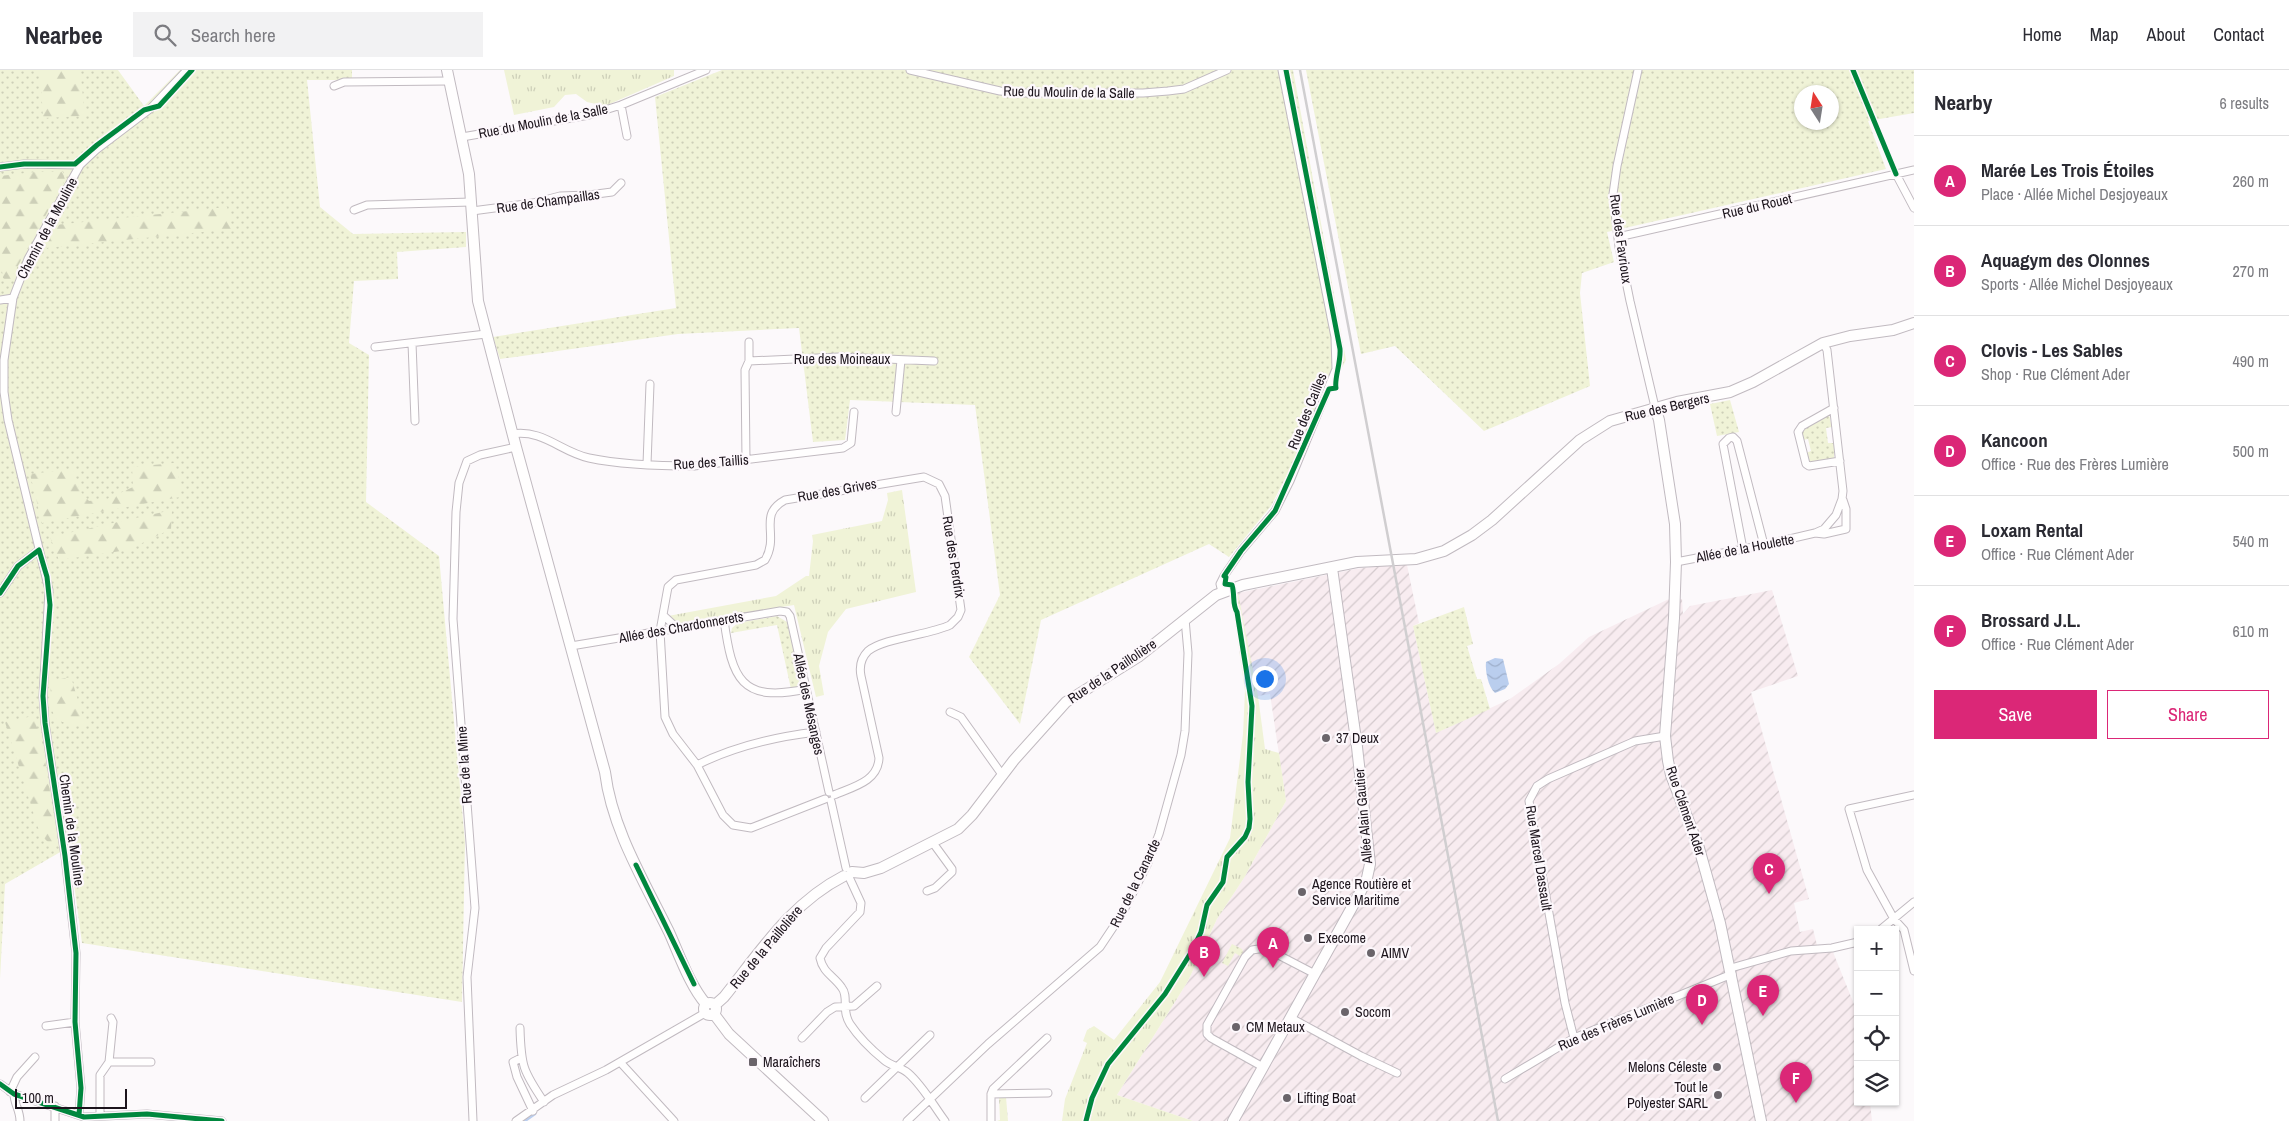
<!DOCTYPE html>
<html lang="en">
<head>
<meta charset="utf-8">
<style>
  body { margin:0; font-family:"Archivo Narrow",sans-serif; background:#f2f2f3; color:#2b2b33 }
  .controls { position:absolute; right:15px; bottom:15px; display:grid; overflow:hidden; border-radius:0px; box-shadow:0 1px 4px #0004 }
  .controls button { width:45px; height:45px; display:grid; place-items:center; padding:0; border:0; border-bottom:1px solid #e1e1e2; background:#fff; color:#2b2b33; font:25px sans-serif }
  .compass { position:absolute; left:1794px; top:15px; width:45px; height:45px; border-radius:50%; background:#fff; box-shadow:0 1px 4px #0004; rotate:348deg }
  .scale { position:absolute; left:15px; bottom:12px; width:112px; box-sizing:border-box; padding-left:5px; border:2px solid #1c141c; border-top:0; font-size:14px; line-height:18px; white-space:nowrap; color:#1c141c; -webkit-text-stroke:4px #fdf8fc; paint-order:stroke }
  .you { position:absolute; left:1264px; top:608px; width:18px; height:18px; margin:-12px; border:4px solid #fff; border-radius:50%; background:#1a73e8; box-shadow:0 0 0 8px #1a73e833 }
  .badge { display:grid; place-items:center; width:32px; height:32px; border-radius:50%; background:#db2777; color:#fff; font-size:16px; font-weight:700 }
  .pin { position:absolute; translate:-50% -41px; filter:drop-shadow(0 1px 2px #0008) }
  .pin::after { content:''; position:absolute; top:26px; width:18px; height:15px; background:inherit; clip-path:polygon(0 0,100% 0,50% 100%) }
  .list { margin:0; padding:0; list-style:none }
  h2 { display:flex; justify-content:space-between; align-items:center; height:65px; margin:0; padding:0 20px; font-size:21px }
  h2 small { font-size:16px; font-weight:400; color:#7c7c81 }
  .list li { display:grid; grid-template-columns:32px 1fr auto; gap:15px; align-items:center; box-sizing:border-box; height:90px; padding:0 20px; border-top:1px solid #e1e1e2 }
  .list b { display:block; font-size:19px; white-space:nowrap }
  .list p { margin:0; font-size:16px; white-space:nowrap; color:#7c7c81 }
  .list em { font-size:16px; font-style:normal; color:#7c7c81 }
  .actions { display:flex; gap:10px; padding:15px 20px }
  .actions a { flex:1; padding:11px 0; border:1px solid #db2777; border-radius:0px; text-align:center; font-size:18px; color:#db2777 }
  .actions .main { background:#db2777; color:#fff }
  .icon { flex:none; width:28px; height:28px; fill:none; stroke:currentColor; stroke-width:2; stroke-linecap:round; stroke-linejoin:round }
  .map { position:relative; flex:none; width:1914px; height:1051px; overflow:hidden }
  header { display:flex; align-items:center; gap:30px; box-sizing:border-box; height:70px; padding:0 25px; background:#fff; border-bottom:1px solid #e1e1e2 }
  header strong { font-size:24px }
  nav { display:flex; gap:28px; margin-inline-start:auto; font-size:18px }
  .search { width:350px; height:45px; background:#f2f2f3; display:flex; align-items:center; gap:12px; box-sizing:border-box; padding:0 18px; border-radius:0px; color:#7c7c81; font-size:19px }
  main { display:flex }
  aside { flex:1; background:#fff }
  .map>svg:first-child { display:block }
  .industrial { fill:url(#industrial-furrows) }
  .grass { fill:url(#grass-dots); fill-rule:evenodd }
  .forest { fill:url(#forest-firs) }
  .park { fill:url(#park-tufts) }
  .water { fill:url(#water-waves) }
  .lines { fill:none; stroke-linecap:round; stroke-linejoin:round }
  .stream { stroke:#baceee; stroke-width:2.5 }
  .street-casing { stroke:#c1bac0; stroke-width:9 }
  .secondary-casing { stroke:#c1bac0; stroke-width:12 }
  .street { stroke:#fffefe; stroke-width:7 }
  .secondary { stroke:#fffefe; stroke-width:10 }
  .rail { stroke:#d0ced0; stroke-width:2.5 }
  .cycleway-casing { stroke:#fdf8fc; stroke-width:8 }
  .cycleway { stroke:#00873e; stroke-width:5 }
  .poi-dot { fill:#6a646a; stroke:#fdf8fc; stroke-width:2 }
  .labels { text-anchor:middle; dominant-baseline:central; stroke-width:4.5; stroke-linejoin:round; paint-order:stroke }
  .street-label { font-size:14px; fill:#1c141c; stroke:#fdf8fc }
  .poi-label { font-size:14px; fill:#1c141c; stroke:#fdf8fc; text-anchor:start }
</style>
</head>
<body>
<header>
<strong>Nearbee</strong>
<div class="search"><svg class="icon" aria-label="search" viewBox="0 0 24 24"><circle cx="10" cy="10" r="6"/><path d="M15 15l6 6"/></svg>Search here</div>
<nav><a>Home</a><a>Map</a><a>About</a><a>Contact</a></nav>
</header>
<main>
<div class="map">
<svg width="1914" height="1051" viewBox="0 0 1914 1051">
  <defs>
    <pattern id="industrial-furrows" width="10" height="10" patternUnits="userSpaceOnUse" patternTransform="scale(1.25)"><rect width="10" height="10" fill="#f8ecf0"/><path d="M-1 1l2-2M0 10L10 0M9 11l2-2" fill="none" stroke="#d4cacd"/></pattern>
    <pattern id="grass-dots" width="8" height="8" patternUnits="userSpaceOnUse" patternTransform="scale(1.25)"><rect width="8" height="8" fill="#f0f3d7"/><path d="M2 2h.1M6 6h.1" fill="none" stroke="#cdcfb8" stroke-width="1.8" stroke-linecap="round"/></pattern>
    <pattern id="forest-firs" width="22" height="20" patternUnits="userSpaceOnUse" patternTransform="scale(1.25)"><rect width="22" height="20" fill="#f0f3d7"/><path d="M5 1l3.5 6h-7zM16 11l3.5 6h-7z" fill="#cdcfb8"/></pattern>
    <pattern id="park-tufts" width="24" height="20" patternUnits="userSpaceOnUse" patternTransform="scale(1.25)"><rect width="24" height="20" fill="#f0f3d7"/><path d="M3 7l-1-3M5 7V3M7 7l1-3M15 17l-1-3M17 17v-4M19 17l1-3" fill="none" stroke="#cdcfb8"/></pattern>
    <pattern id="water-waves" width="16" height="10" patternUnits="userSpaceOnUse" patternTransform="scale(1.25)"><rect width="16" height="10" fill="#baceee"/><path d="M0 5q4-4 8 0t8 0" fill="none" stroke="#9fb0cc"/></pattern>
  </defs>
  <rect width="100%" height="100%" fill="#fcf9fb"/>
  <path class="industrial" d="M1387,495H1407L1419,553L1413,556L1436,663L1510,629L1559,594L1589,567L1669,529H1682L1683,544L1690,536L1772,520L1798,606L1751,622L1809,829L1794,833L1800,862L1813,859L1819,883L1833,882L1858,944V1032H1870L1872,1051H1193L1117,1025L1188,911L1217,849L1244,808L1286,731L1270,624L1258,626L1256,624L1238,523L1355,499Z"/>
  <path class="grass" d="M0,0H118L144,36L180,0H352V10H307L320,137L353,164L466,162V177L397,182L398,209L354,211L349,273L369,285L366,432L439,486L465,772L462,932L82,873L69,777L5,814L0,909Z
    M722,0H1293L1346,290L1271,436L1229,487L1209,474L1041,550L1020,654L969,587L1000,525L975,335L850,330L845,370L813,372L799,258L678,264L500,289L493,267L676,238L655,27Z
    M1306,0H1914V43L1868,51L1886,99L1607,162L1614,192L1582,203L1580,223L1590,316L1484,361L1395,276L1361,284ZM1802,22H1832V52H1802Z
    M1730,330L1739,362L1717,366L1710,334Z
    M1829,345L1832,357L1826,358L1828,373H1834V388L1809,393L1806,383L1811,381L1808,369L1803,370L1800,360Z
    M1464,537L1473,574L1467,576L1477,609H1481L1490,639L1436,663L1413,556Z
    M777,546L787,552L800,610L796,618L791,619L777,555L731,563L732,558L738,553Z
    M1232,874L1242,879L1243,882L1240,886L1235,883L1228,896L1222,893Z"/>
  <path class="forest" d="M40,0H80L85,46L43,48Z
    M35,102H63L65,110L9,212L3,208L0,187V106Z
    M227,137L232,159L46,178L55,155Z
    M174,393L179,408L180,427L42,453L30,404L73,399L80,421L89,431L107,429L133,417L132,397Z
    M172,440L171,459L128,480L59,490L50,467Z
    M71,607L85,654L74,656L57,650L50,637L51,611Z
    M33,646L42,671L58,772L54,778L40,764L5,652Z"/>
  <path class="park" d="M504,0H674V6L605,36L587,32L576,24L565,25L554,37L514,45Z
    M902,420L916,522L846,539L828,562L819,596L824,625L816,627L794,535L678,554L668,546L776,526L806,506H809L813,471L812,465L882,451L888,430L887,423Z
    M1238,523L1258,626L1265,679L1279,683L1286,731L1244,808L1217,849L1188,911L1117,1025L1193,1051H1062L1065,1029L1087,973L1083,971L1087,960L1094,956L1114,970L1160,912L1230,768L1243,664L1245,621L1231,525Z
    M999,1027H1006L1008,1051H997L1000,1050Z"/>
  <path class="water" d="M1495,588L1503,589L1509,614L1505,619L1495,623C1488,617 1485,600 1486,592Z"/>
  <g class="lines">
    <path class="stream" d="M525,1051L535,1044"/>
    <defs>
      <path id="street" d="M910,0L1000,21L1022,23H1143L1168,21L1184,19L1227,0
        M1638,0L1617,96L1613,124L1619,177L1630,231L1655,337
        M334,16L344,12L449,11
        M621,35L627,66
        M462,67L589,45L621,35L706,0
        M0,97L24,94L80,95
        M1896,104L1914,138
        M354,140L367,135L471,132
        M472,141L533,133L560,126L589,125L612,122L621,113
        M1618,167L1914,100
        M0,230L13,228
        M412,273L415,351
        M375,277L486,264
        M749,291L839,287L934,291
        M1834,338L1802,356L1798,362L1806,394L1809,396L1840,391
        M896,342L901,290
        M512,364C543,359 561,382 589,388C622,395 660,396 694,396L843,378L851,373L854,342
        M746,390L745,300L749,291V272
        M647,394L650,314
        M1815,463L1824,464L1846,459V439L1843,430
        M1743,479L1723,374L1729,368L1733,367L1737,371L1764,475
        M1676,492L1764,475L1815,463L1824,459L1836,445L1842,429L1843,421L1827,280L1823,273
        M1222,522L1220,514L1224,506L1241,481L1275,441L1290,411L1336,299L1335,267L1282,0
        M0,523L18,496L39,480
        M663,545L677,558
        M724,550C732,609 741,633 806,619
        M571,576L780,541L787,542L790,546L829,722
        M950,642L961,647L1003,706
        M697,695C735,676 774,667 816,662
        M1914,725L1849,739L1867,800L1894,849L1904,860L1914,901
        M825,729L751,758L733,755L723,745L697,695L673,664L665,647L660,561L668,517L676,510L756,495L765,490C780,465 757,445 785,430L924,407L939,414L945,426L961,540L958,547L950,555C929,565 884,568 868,581C861,588 859,596 861,606L879,688C878,712 852,717 834,725
        M831,731L846,798
        M849,807L861,833L860,842L826,878L820,888C823,903 834,906 842,918C849,927 841,940 850,954C858,966 873,981 884,990C891,996 901,997 908,1003C923,1016 933,1035 945,1051
        M927,821L935,818L952,802V799L933,773
        M1880,860L1914,832
        M1731,898L1791,881L1832,878L1858,872
        M1291,948L1361,986L1397,1003
        M46,956L75,952
        M520,958C521,996 523,1001 544,1032
        M802,968L827,942L835,937L854,936L877,916
        M1574,968L1565,933L1529,731L1537,716L1548,709L1635,671L1665,666
        M521,988L513,992L517,1007L533,1041
        M109,992H151
        M620,992L674,1051
        M1263,997L1211,968L1207,964V955L1245,887L1252,880L1265,878L1315,904
        M1505,1009L1574,968L1732,904
        M0,1014L14,1024L84,1047L147,1044L222,1051
        M10,1022L17,1007L35,987
        M14,1024C14,1034 20,1040 20,1051
        M991,1024L993,1019L1047,968
        M991,1024L1048,1023
        M865,1028L930,965
        M79,1045L81,1018L75,952L76,883L65,786L45,653L43,626L49,520L8,350L4,322V290L13,228L28,189L80,95L96,80L150,39L187,0
        M100,1046V1005L109,992L113,952L111,948
        M55,1051V1036
        M473,1051L467,907L475,838L453,549L456,442L459,413L467,391L480,385L516,377
        M516,1051L553,1025L606,1000L705,943
        M907,1051L988,974L1100,877L1122,844L1147,795L1159,764L1181,685L1185,661L1188,583L1185,549
        M991,1051V1024"/>
      <path id="secondary" d="M447,0L469,104L478,231L516,377L605,702C612,759 644,811 669,862C679,884 690,916 706,934
        M1655,337L1659,350L1675,454L1676,492L1674,548L1665,666L1668,691L1671,705L1699,778L1720,853L1761,1051
        M852,802L864,803L881,798L958,759L972,745L1014,690L1066,632L1138,587L1216,525L1243,515L1357,492L1416,489L1444,481L1472,465L1492,450L1580,370L1610,351L1677,332L1730,322L1753,312L1823,273L1850,266L1893,260L1914,253
        M704 939a6 6 0 1 1 12 0a6 6 0 1 1-12 0Z
        M715,935L724,927C760,882 791,833 844,806
        M714,944L729,964L823,1051
        M1233,1051L1361,821L1367,808L1370,794L1357,677L1332,498"/>
    </defs>
    <use href="#street" class="street-casing"/>
    <use href="#secondary" class="secondary-casing"/>
    <use href="#street" class="street"/>
    <use href="#secondary" class="secondary"/>
    <path class="rail" d="M1300,0L1498,1051"/>
    <defs>
      <path id="cycleway" d="M1853,0L1896,104
        M0,97L24,94H75L97,75L144,40L159,36L192,0
        M0,523L18,496L39,480L47,507L50,535L43,626L45,653L65,786L76,883L75,952L81,1018L79,1045
        M636,795L694,914
        M0,1014L14,1024L84,1047L147,1044L222,1051
        M1086,1051L1092,1028L1108,994L1165,924L1192,881L1201,862L1207,835L1223,812L1227,787L1245,767L1249,758L1250,749L1248,712L1252,636L1237,542C1232,535 1235,524 1232,515L1225,514L1226,507L1224,506L1241,481L1275,441L1329,319L1336,318C1334,309 1341,293 1340,279L1286,0"/>
    </defs>
    <use href="#cycleway" class="cycleway-casing"/>
    <use href="#cycleway" class="cycleway"/>
  </g>
  <g class="poi-dot">
    <circle cx="1326" cy="668" r="5"/>
    <circle cx="1302" cy="822" r="5"/>
    <circle cx="1308" cy="868" r="5"/>
    <circle cx="1371" cy="883" r="5"/>
    <circle cx="1345" cy="942" r="5"/>
    <circle cx="1236" cy="957" r="5"/>
    <rect x="748" y="987" width="10" height="10" rx="2.5"/>
    <circle cx="1717" cy="997" r="5"/>
    <circle cx="1718" cy="1025" r="5"/>
    <circle cx="1287" cy="1028" r="5"/>
  </g>
  <g class="labels">
    <g class="street-label">
      <text transform="translate(1069 22) rotate(1)">Rue du Moulin de la Salle</text>
      <text transform="translate(543 51) rotate(-11)">Rue du Moulin de la Salle</text>
      <text transform="translate(548 131) rotate(-8)">Rue de Champaillas</text>
      <text transform="translate(1757 136) rotate(-13)">Rue du Rouet</text>
      <text transform="translate(47 158) rotate(-62)">Chemin de la Mouline</text>
      <text transform="translate(1621 169) rotate(82)">Rue des Favrioux</text>
      <text x="842" y="289">Rue des Moineaux</text>
      <text transform="translate(1667 337) rotate(-13)">Rue des Bergers</text>
      <text transform="translate(1307 341) rotate(-68)">Rue des Cailles</text>
      <text transform="translate(711 392) rotate(-4)">Rue des Taillis</text>
      <text transform="translate(837 420) rotate(-10)">Rue des Grives</text>
      <text transform="translate(1745 478) rotate(-11)">Allée de la Houlette</text>
      <text transform="translate(954 487) rotate(81)">Rue des Perdrix</text>
      <text transform="translate(681 557) rotate(-10)">Allée des Chardonnerets</text>
      <text transform="translate(1112 601) rotate(-34)">Rue de la Paillolière</text>
      <text transform="translate(809 634) rotate(78)">Allée des Mésanges</text>
      <text transform="translate(464 695) rotate(-94)">Rue de la Mine</text>
      <text transform="translate(1686 741) rotate(71)">Rue Clément Ader</text>
      <text transform="translate(1363 746) rotate(-95)">Allée Alain Gautier</text>
      <text transform="translate(72 760) rotate(82)">Chemin de la Mouline</text>
      <text transform="translate(1539 788) rotate(81)">Rue Marcel Dassault</text>
      <text transform="translate(1135 813) rotate(-64)">Rue de la Canarde</text>
      <text transform="translate(766 877) rotate(-50)">Rue de la Paillolière</text>
      <text transform="translate(1616 952) rotate(-23)">Rue des Frères Lumière</text>
    </g>
    <g class="poi-label">
      <text x="1336" y="668">37 Deux</text>
      <text x="1312" y="814">Agence Routière et<tspan x="1312" dy="16">Service Maritime</tspan></text>
      <text x="1318" y="868">Execome</text>
      <text x="1381" y="883">AIMV</text>
      <text x="1355" y="942">Socom</text>
      <text x="1246" y="957">CM Metaux</text>
      <text x="763" y="992">Maraîchers</text>
      <text x="1707" y="997" text-anchor="end">Melons Céleste</text>
      <text x="1708" y="1017" text-anchor="end">Tout le<tspan x="1708" dy="16">Polyester SARL</tspan></text>
      <text x="1297" y="1028">Lifting Boat</text>
    </g>
  </g>
</svg>
<div class="controls">
<button>+</button>
<button>−</button>
<button><svg class="icon" aria-label="locate" viewBox="0 0 24 24"><circle cx="12" cy="12" r="6"/><path d="M12 2v4M12 18v4M2 12h4M18 12h4"/></svg></button>
<button><svg class="icon" aria-label="layers" viewBox="0 0 24 24"><path d="M12 4l9 5-9 5-9-5zM3 14l9 5 9-5"/></svg></button>
</div>
<svg class="compass" viewBox="-18 -18 36 36"><path d="M0-13l5 13h-10z" fill="#e53935"/><path d="M0 13l5-13h-10z" fill="#7c7c81"/></svg>
<div class="scale">100 m</div>
<div class="you"></div>
<div class="pin badge" style="left:1273px;top:898px">A</div>
<div class="pin badge" style="left:1204px;top:907px">B</div>
<div class="pin badge" style="left:1769px;top:824px">C</div>
<div class="pin badge" style="left:1702px;top:955px">D</div>
<div class="pin badge" style="left:1763px;top:946px">E</div>
<div class="pin badge" style="left:1796px;top:1033px">F</div>
</div>
<aside>
<h2>Nearby<small>6 results</small></h2>
<ul class="list">
<li><span class="badge">A</span><div><b>Marée Les Trois Étoiles</b><p>Place · Allée Michel Desjoyeaux</p></div><em>260 m</em></li>
<li><span class="badge">B</span><div><b>Aquagym des Olonnes</b><p>Sports · Allée Michel Desjoyeaux</p></div><em>270 m</em></li>
<li><span class="badge">C</span><div><b>Clovis - Les Sables</b><p>Shop · Rue Clément Ader</p></div><em>490 m</em></li>
<li><span class="badge">D</span><div><b>Kancoon</b><p>Office · Rue des Frères Lumière</p></div><em>500 m</em></li>
<li><span class="badge">E</span><div><b>Loxam Rental</b><p>Office · Rue Clément Ader</p></div><em>540 m</em></li>
<li><span class="badge">F</span><div><b>Brossard J.L.</b><p>Office · Rue Clément Ader</p></div><em>610 m</em></li>
</ul>
<div class="actions"><a class="main">Save</a><a>Share</a></div>
</aside>
</main>
</body>
</html>
